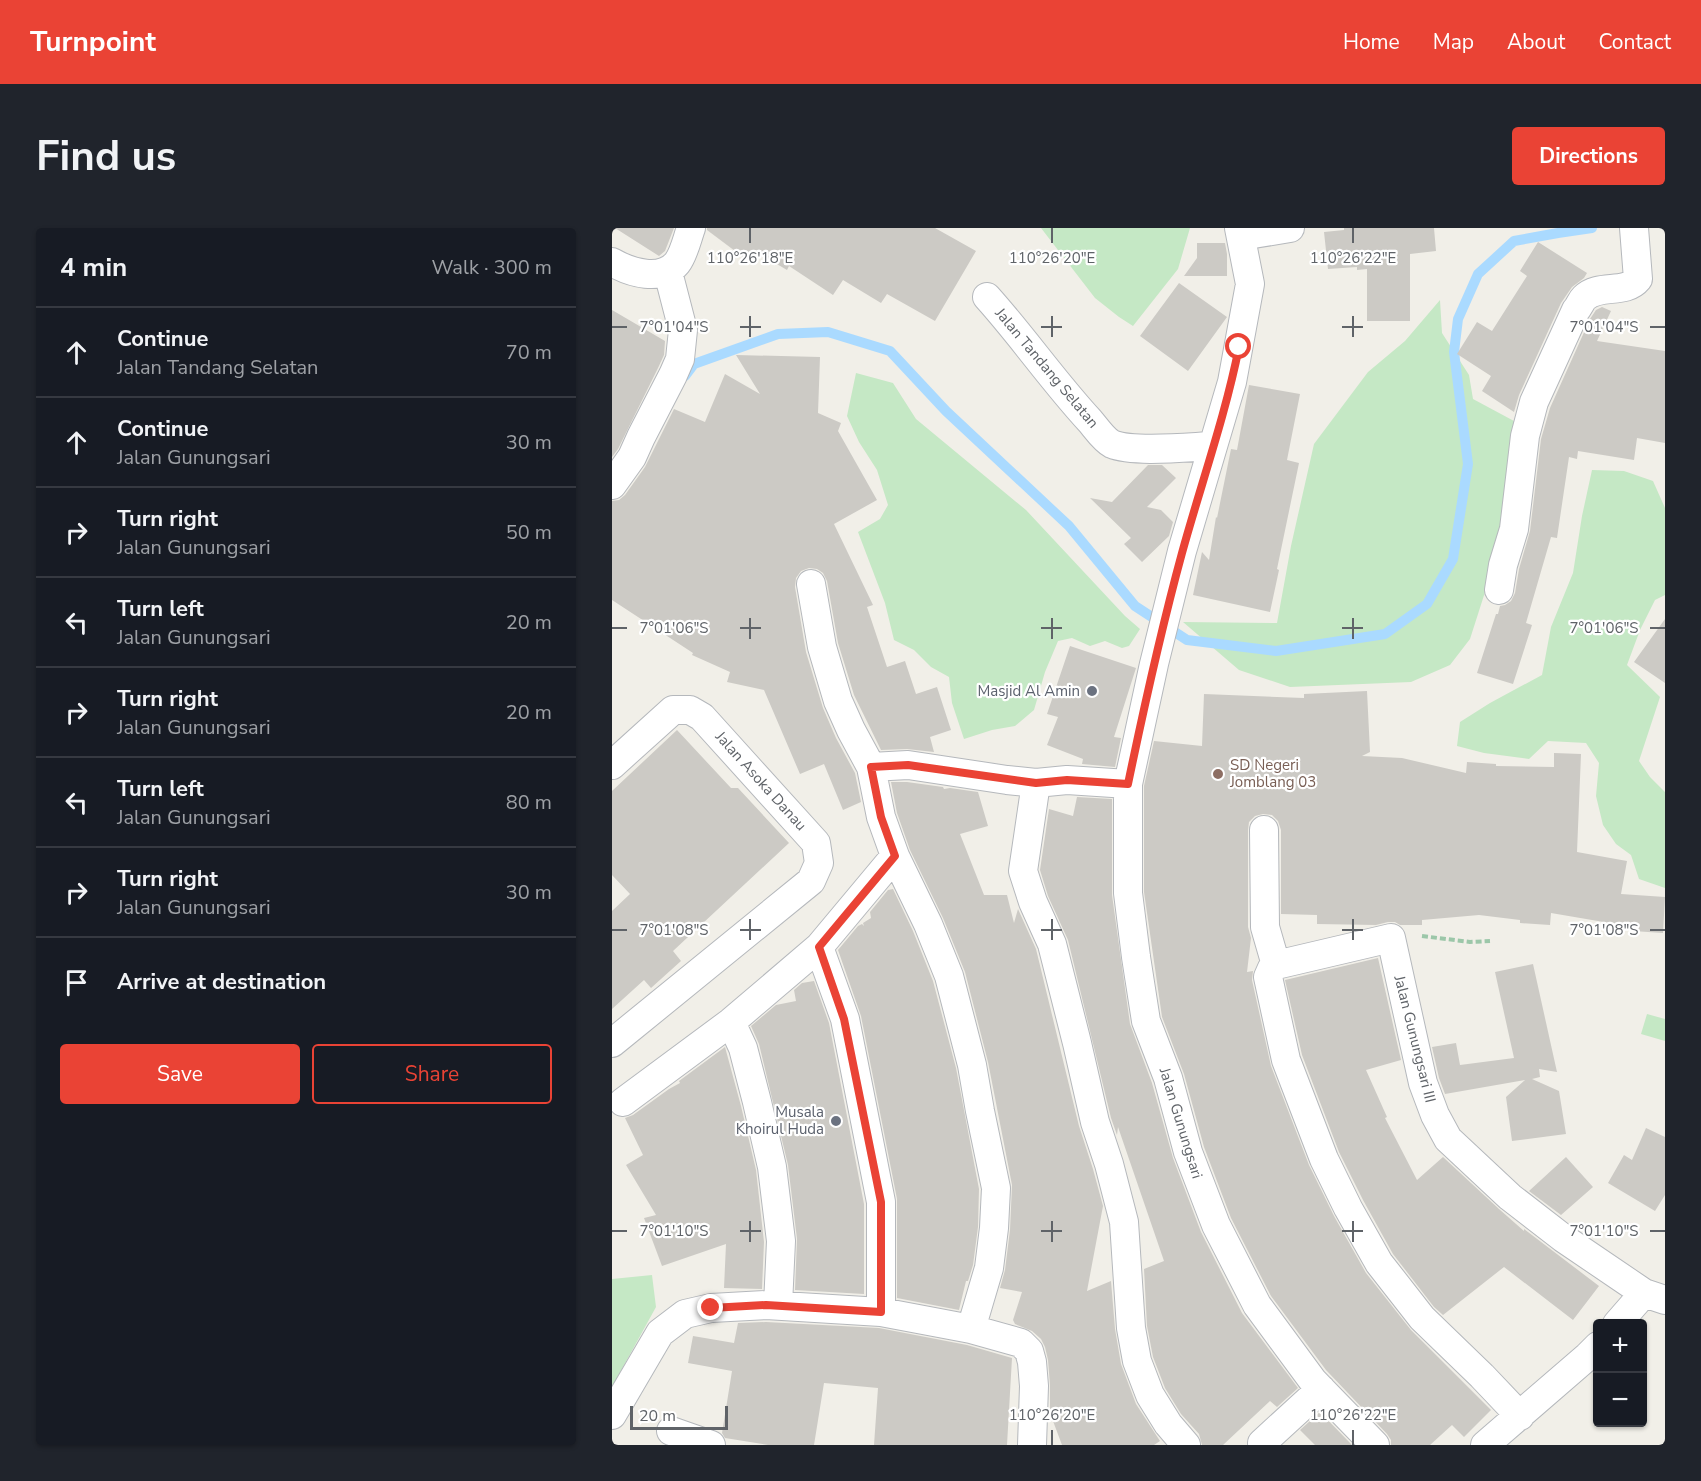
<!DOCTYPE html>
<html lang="en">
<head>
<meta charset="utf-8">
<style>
  body { margin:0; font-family:"Nunito Sans",sans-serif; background:#20242c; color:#f1f3f6 }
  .controls { position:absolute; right:18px; bottom:18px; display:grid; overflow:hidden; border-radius:6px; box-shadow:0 2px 4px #0004 }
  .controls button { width:54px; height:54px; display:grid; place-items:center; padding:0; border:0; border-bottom:2px solid #363941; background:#171b24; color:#f1f3f6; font:30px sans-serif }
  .scale { position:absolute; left:18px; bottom:15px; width:98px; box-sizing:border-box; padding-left:6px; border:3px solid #5f6368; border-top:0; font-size:16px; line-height:21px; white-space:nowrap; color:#5f6368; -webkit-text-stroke:4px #fff; paint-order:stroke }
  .stop { position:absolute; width:18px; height:18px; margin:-14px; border:4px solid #ea4335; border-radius:50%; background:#fff }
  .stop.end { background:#ea4335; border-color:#fff; box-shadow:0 2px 6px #0008 }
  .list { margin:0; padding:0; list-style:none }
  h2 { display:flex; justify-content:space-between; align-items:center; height:78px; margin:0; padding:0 24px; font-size:26px }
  h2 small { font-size:20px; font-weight:400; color:#9ea1a6 }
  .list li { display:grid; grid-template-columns:39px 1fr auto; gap:18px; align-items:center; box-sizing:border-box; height:90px; padding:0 24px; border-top:2px solid #363941 }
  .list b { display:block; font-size:22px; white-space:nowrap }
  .list p { margin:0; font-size:20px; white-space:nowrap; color:#9ea1a6 }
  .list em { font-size:20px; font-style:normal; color:#9ea1a6 }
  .actions { display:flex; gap:12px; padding:18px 24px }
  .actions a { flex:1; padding:14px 0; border:2px solid #ea4335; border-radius:6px; text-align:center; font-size:21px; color:#ea4335 }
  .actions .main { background:#ea4335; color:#fff }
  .icon { flex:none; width:33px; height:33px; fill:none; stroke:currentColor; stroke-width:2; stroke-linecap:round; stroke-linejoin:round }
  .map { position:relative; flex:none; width:1053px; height:1217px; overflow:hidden; border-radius:6px }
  header { display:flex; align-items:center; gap:36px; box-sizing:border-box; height:84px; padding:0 30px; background:#ea4335; color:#fff }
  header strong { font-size:28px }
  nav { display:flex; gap:33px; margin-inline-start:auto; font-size:21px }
  .intro { display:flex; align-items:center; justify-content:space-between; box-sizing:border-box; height:144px; padding:0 36px }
  h1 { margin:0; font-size:42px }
  .button { padding:15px 27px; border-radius:6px; background:#ea4335; color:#fff; font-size:21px; font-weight:700 }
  main { display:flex; gap:36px; padding:0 36px }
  aside { flex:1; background:#171b24; border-radius:6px; box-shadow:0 2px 4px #0004 }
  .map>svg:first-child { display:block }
  .green { fill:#c5e8c5 }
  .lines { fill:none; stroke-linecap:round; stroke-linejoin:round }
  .stream { stroke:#aadaff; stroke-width:10 }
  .building { fill:#cccac5 }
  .minor-casing { stroke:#b5b8bc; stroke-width:30 }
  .path { stroke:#9cc7a9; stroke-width:4; stroke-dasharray:6 3; stroke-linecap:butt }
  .minor { stroke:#fff; stroke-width:28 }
  .route { stroke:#ea4335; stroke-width:8 }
  .ticks { fill:none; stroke:#5f6368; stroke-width:2 }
  .worship-dot { fill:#6b7280; stroke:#fff; stroke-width:2 }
  .education-dot { fill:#8d6e63; stroke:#fff; stroke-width:2 }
  .labels { text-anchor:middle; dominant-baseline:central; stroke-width:4.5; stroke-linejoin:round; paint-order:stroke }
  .street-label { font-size:15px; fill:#5f6368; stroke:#fff }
  .worship-label { font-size:15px; fill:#5b616d; stroke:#fff; text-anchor:end }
  .education-label { font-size:15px; fill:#785e54; stroke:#fff; text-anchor:start }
  .ticks-label { font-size:15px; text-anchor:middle; fill:#5f6368; stroke:#fff; stroke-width:4.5; stroke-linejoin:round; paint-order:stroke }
</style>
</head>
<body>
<header>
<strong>Turnpoint</strong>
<nav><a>Home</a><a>Map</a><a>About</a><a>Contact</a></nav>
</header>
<div class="intro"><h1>Find us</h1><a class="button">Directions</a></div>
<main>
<aside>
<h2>4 min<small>Walk · 300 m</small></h2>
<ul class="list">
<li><svg class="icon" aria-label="ahead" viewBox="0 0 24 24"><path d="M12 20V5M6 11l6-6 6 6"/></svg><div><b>Continue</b><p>Jalan Tandang Selatan</p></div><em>70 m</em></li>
<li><svg class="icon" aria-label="ahead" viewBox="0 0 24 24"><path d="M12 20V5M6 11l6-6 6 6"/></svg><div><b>Continue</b><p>Jalan Gunungsari</p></div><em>30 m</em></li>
<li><svg class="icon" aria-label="right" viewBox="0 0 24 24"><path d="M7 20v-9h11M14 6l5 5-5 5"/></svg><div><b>Turn right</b><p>Jalan Gunungsari</p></div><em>50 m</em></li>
<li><svg class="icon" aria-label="left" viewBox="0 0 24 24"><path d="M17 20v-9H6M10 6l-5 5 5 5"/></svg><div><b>Turn left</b><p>Jalan Gunungsari</p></div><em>20 m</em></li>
<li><svg class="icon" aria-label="right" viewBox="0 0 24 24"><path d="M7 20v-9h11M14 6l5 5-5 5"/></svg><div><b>Turn right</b><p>Jalan Gunungsari</p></div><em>20 m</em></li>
<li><svg class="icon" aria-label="left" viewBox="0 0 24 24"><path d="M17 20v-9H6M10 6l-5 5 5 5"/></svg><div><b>Turn left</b><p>Jalan Gunungsari</p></div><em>80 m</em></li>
<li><svg class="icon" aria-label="right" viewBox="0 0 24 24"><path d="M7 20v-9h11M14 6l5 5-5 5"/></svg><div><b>Turn right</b><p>Jalan Gunungsari</p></div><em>30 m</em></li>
<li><svg class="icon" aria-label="arrive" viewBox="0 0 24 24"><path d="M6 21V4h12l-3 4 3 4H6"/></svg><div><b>Arrive at destination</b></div></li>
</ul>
<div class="actions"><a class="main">Save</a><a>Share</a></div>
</aside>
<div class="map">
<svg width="1053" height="1217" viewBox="0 0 1053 1217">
  <rect width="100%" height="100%" fill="#f1efe8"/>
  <path class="green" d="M429,0H578L566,41L521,98L507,89L483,70Z
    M828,72L830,105L857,147L861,171L902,193L899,220V283L858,411L838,437L799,454L678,459L627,442L571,394L665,395L679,318L702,216L756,144L793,113Z
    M244,145L281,155L304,191L414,282L513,388L528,401L517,418L510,420L493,413L478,418L460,410L446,413L433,444L422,482L403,498L380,502L352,511L340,475L337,449L319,439L302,422L282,412L273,375L246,304L268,291L276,277L265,242L247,214L235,188Z
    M980,242L1012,243L1041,253L1053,280V367L1043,372L1028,402L1015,437L1048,469L1027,533L1038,549L1053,564V660L1027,651L1019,627L1004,616L991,597L984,568L987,535L974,515L936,513L917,531L872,525L845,518L848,494L878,475L930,447L939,399L961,345L970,288Z
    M1035,786L1053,791V813L1029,806Z
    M40,1047L44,1079L0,1159V1051Z"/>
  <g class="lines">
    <path class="stream" d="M73,148L82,136L166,106L216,104L278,123L334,183L457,298L523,378L575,412L664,423L773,406L815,376L841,331L856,236L842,124L846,91L866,46L902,13L946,5L980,0"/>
  </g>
  <path class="building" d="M3,0H62L53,23L47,28Z
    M95,0H323L364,23L323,93L275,66L269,75L231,52L221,67L177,38L175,42L146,25L139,35L95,2Z
    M732,0H822L824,23L798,26V93H755V41L745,42V39L716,41L712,4L732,2Z
    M926,14L975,45L972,50L960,59L949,75L907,167L902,184L870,163L879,148L845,126L865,94L880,103L915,48L908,43Z
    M585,15H613L615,26V48H572L585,30Z
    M567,55L615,89L576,143L528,108Z
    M990,79L999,83L985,113L1053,123V215L1025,210L1022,232L966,223L965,231L957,229L945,310L939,309L914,395L920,397L901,456L865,445L884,386H886L888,378L893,377L899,373L903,365L907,341L918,303L929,211L938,180L978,91L984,82Z
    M0,82L53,113L52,127L46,140L6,221L0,229Z
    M124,127L208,129L206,185L229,195L226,203L265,272L222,296L261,377L255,379L275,439L293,433L304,466L325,459L339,502L318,509L322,524L295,521L269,522L242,467L226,415L215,353L211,345L205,341L197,340L189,343L184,350L183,359L194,424L211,480L224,510L243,545L249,574L231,582L212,536L188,546L152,462L115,454L118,444L80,427L81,425L0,372V273L7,272L13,267L33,239L62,181L93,194L113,146L148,166Z
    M637,157L688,166L675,232L687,235L665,341L667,342L658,384L581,367L590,324L597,332L604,289L605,290L619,221L625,222Z
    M536,237H550L564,250L535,279L549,282L561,294L557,308L530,334L512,316L519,310L478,270L500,274Z
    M1053,391V455L1022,434Z
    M458,418L524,440L502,509L509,510L503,539L470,536L471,531L435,517L446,489L435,486Z
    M755,463L758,524L750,528L790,530L854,545L855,534L884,536V538L942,539V525L969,526L965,624L1015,633L1009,666L1053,669L1051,705L1021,703V699L939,685L938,697L908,695V692L867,687L810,692V697H788L783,694H776L764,697L705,696V687L669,686V602L666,593L660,587L651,586L643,588L637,594L636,602V699L639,710L635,744L641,743L640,752L659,838L697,937L722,988L754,1045L799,1102L879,1182L852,1209L840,1197L818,1217H779V1212L775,1206L714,1142L659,1068L619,990L592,919L572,846L550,789L532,664V558L542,513L590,518L592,466L692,470V466Z
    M65,502L119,560H126L177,615L61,723L69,733L39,760L32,752L0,781V683L18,666L0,647V563Z
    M279,554H295L331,559L332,561L338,560L366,564L376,598L348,606L372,667H395L402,695L406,681L424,721L467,898L481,941L491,978L475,1063L499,1053L503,1101L509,1136L524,1176L548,1213L542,1217H450L438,1185V1157L436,1132L433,1119L429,1111L420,1103L403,1096L401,1092L410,1064L388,1060L393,1042L398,1002L400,957L376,834L353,744L331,690L298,622L285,585Z
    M465,569L500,571V667L518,796L540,855L561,930L589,1004L630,1085L686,1160L665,1179L658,1173L611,1217H590L587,1206L569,1186L553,1160L541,1129L535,1098L532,1041L552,1033L506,899L505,907L499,890L456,712L436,668L428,642L437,581L461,588Z
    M281,661L301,703L321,753L344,840L367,961L366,999L361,1037L356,1053H354L347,1082L285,1070V971L249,788L226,722L246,698L250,696L252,698L251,695L259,690L258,684L276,662Z
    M766,730L789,832L754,842L775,889L773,890L805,952L831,929L887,981L912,1003V1001L987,1058L961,1092L892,1039L831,1087L822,1079L781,1026L751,972L727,924L690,827L673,752Z
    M921,736L945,844L927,841L928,849L920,851L947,863L954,906L900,913L894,869L913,852L833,866L827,850L820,819L844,815L848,837L902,830L883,744Z
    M202,753L217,795L252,976V1066L183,1062L185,1011L176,937L147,816L139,798L164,777L184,773L182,762L190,755Z
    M113,819L129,878L144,942L152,1014L150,1061L112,1060L114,1016L50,1038L32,990L44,987L14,937L31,927L13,890L21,887L57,861L68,855L67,853Z
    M1034,900L1053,909V967L1043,983L996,955L1012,927L1020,932Z
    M954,929L981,959L949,987L917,963Z
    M154,1094L267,1100L355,1117L400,1130L395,1217H262L266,1160L212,1155L202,1217H156L113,1210L110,1205L120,1143L76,1135L81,1108L122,1115L126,1095Z
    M708,1184L740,1217H703L688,1202Z"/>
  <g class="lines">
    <defs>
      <path id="minor" d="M627,0L638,56L620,154L570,323L542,436L516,556V665L524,729L534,793L556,850L576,924L604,997L645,1077L701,1153L763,1217
        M629,8L678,0
        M0,34C19,45 49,54 65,35C72,26 75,11 79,0
        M375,69C411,109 441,153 478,193C484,200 492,212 500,216C521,225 577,219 601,218
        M0,257L20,229L29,209L61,147L68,131L71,102L56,44
        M887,362L891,337L902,301L913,208L922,174L964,82C967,79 969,73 972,70C987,55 1013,67 1026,51L1022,0
        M0,537L61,482H78L90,489L204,615L207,635L199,653L0,815
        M259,539L296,537L395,552L424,555L455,552L516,556
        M424,555L411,643L421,674L440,716L465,815L483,894L497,936L512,994L519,1100L525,1133L538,1167L556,1196L574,1217
        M652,602L653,699L664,737
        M283,628L316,696L337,748L360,837L368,883L384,960L382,1000L377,1040L359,1101
        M207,719L233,791L269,974V1084
        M119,794L131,820L145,874L160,939L169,1013L166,1077
        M11,874L119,794L207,719L283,628L269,589L259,539L239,502L226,473L210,419L199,356
        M1005,1096L1032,1065
        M0,1187L48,1105L73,1086L99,1080L154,1077L269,1084L359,1101L409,1115L417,1123L420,1134L422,1158L420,1217
        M908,1188L870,1148L810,1090L767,1035L736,980L712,931L674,832L656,749L660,740L664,737L779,710L811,855L823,887L836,911L898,969L951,1010L1032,1065L1053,1072
        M59,1203L99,1217
        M650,1215L709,1161
        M873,1217L976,1128L986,1118"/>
    </defs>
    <use href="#minor" class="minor-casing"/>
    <path class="path" d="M810,708L858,714L878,713"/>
    <use href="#minor" class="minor"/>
  </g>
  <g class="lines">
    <path class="route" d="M99,1080L154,1077L269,1084V974L232,791L207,719L283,628L269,589L259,539L296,537L424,555L455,552L516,556C532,479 549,402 570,325C589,256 613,189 627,119"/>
  </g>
  <path class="ticks" d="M138,0V15M440,0V15M741,0V15M138,88V109M440,88V109M741,88V109M0,99H15M128,99H149M429,99H450M730,99H751M1038,99H1053M138,390V411M440,390V411M741,390V411M0,400H15M128,400H149M429,400H450M730,400H751M1038,400H1053M138,691V712M440,691V712M741,691V712M0,702H15M128,702H149M429,702H450M730,702H751M1038,702H1053M138,993V1014M440,993V1014M741,993V1014M0,1003H15M128,1003H149M429,1003H450M730,1003H751M1038,1003H1053M440,1202V1217M741,1202V1217"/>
  <g class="worship-dot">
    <circle cx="480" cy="463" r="6"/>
    <circle cx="224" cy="893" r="6"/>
  </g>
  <circle class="education-dot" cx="606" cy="546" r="6"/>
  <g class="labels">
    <g class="street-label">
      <text transform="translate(435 140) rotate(50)">Jalan Tandang Selatan</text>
      <text transform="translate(149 553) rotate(48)">Jalan Asoka Danau</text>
      <text transform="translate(803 811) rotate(76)">Jalan Gunungsari III</text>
      <text transform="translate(569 895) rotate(73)">Jalan Gunungsari</text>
    </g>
    <g class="worship-label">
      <text x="468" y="463">Masjid Al Amin</text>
      <text x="212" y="884">Musala<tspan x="212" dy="17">Khoirul Huda</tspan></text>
    </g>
    <g class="education-label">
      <text x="618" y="537">SD Negeri<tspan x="618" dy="17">Jomblang 03</tspan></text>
    </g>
  </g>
  <g class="ticks-label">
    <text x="138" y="35">110°26'18"E</text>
    <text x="440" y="35">110°26'20"E</text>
    <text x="741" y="35">110°26'22"E</text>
    <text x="62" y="104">7°01'04"S</text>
    <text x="992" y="104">7°01'04"S</text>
    <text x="62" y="405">7°01'06"S</text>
    <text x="992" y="405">7°01'06"S</text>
    <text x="62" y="707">7°01'08"S</text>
    <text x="992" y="707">7°01'08"S</text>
    <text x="62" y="1008">7°01'10"S</text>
    <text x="992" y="1008">7°01'10"S</text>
    <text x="440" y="1192">110°26'20"E</text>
    <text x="741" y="1192">110°26'22"E</text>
  </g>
</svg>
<div class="controls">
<button>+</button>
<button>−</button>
</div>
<div class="scale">20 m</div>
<div class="stop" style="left:627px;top:119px"></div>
<div class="stop end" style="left:99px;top:1080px"></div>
</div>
</main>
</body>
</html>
